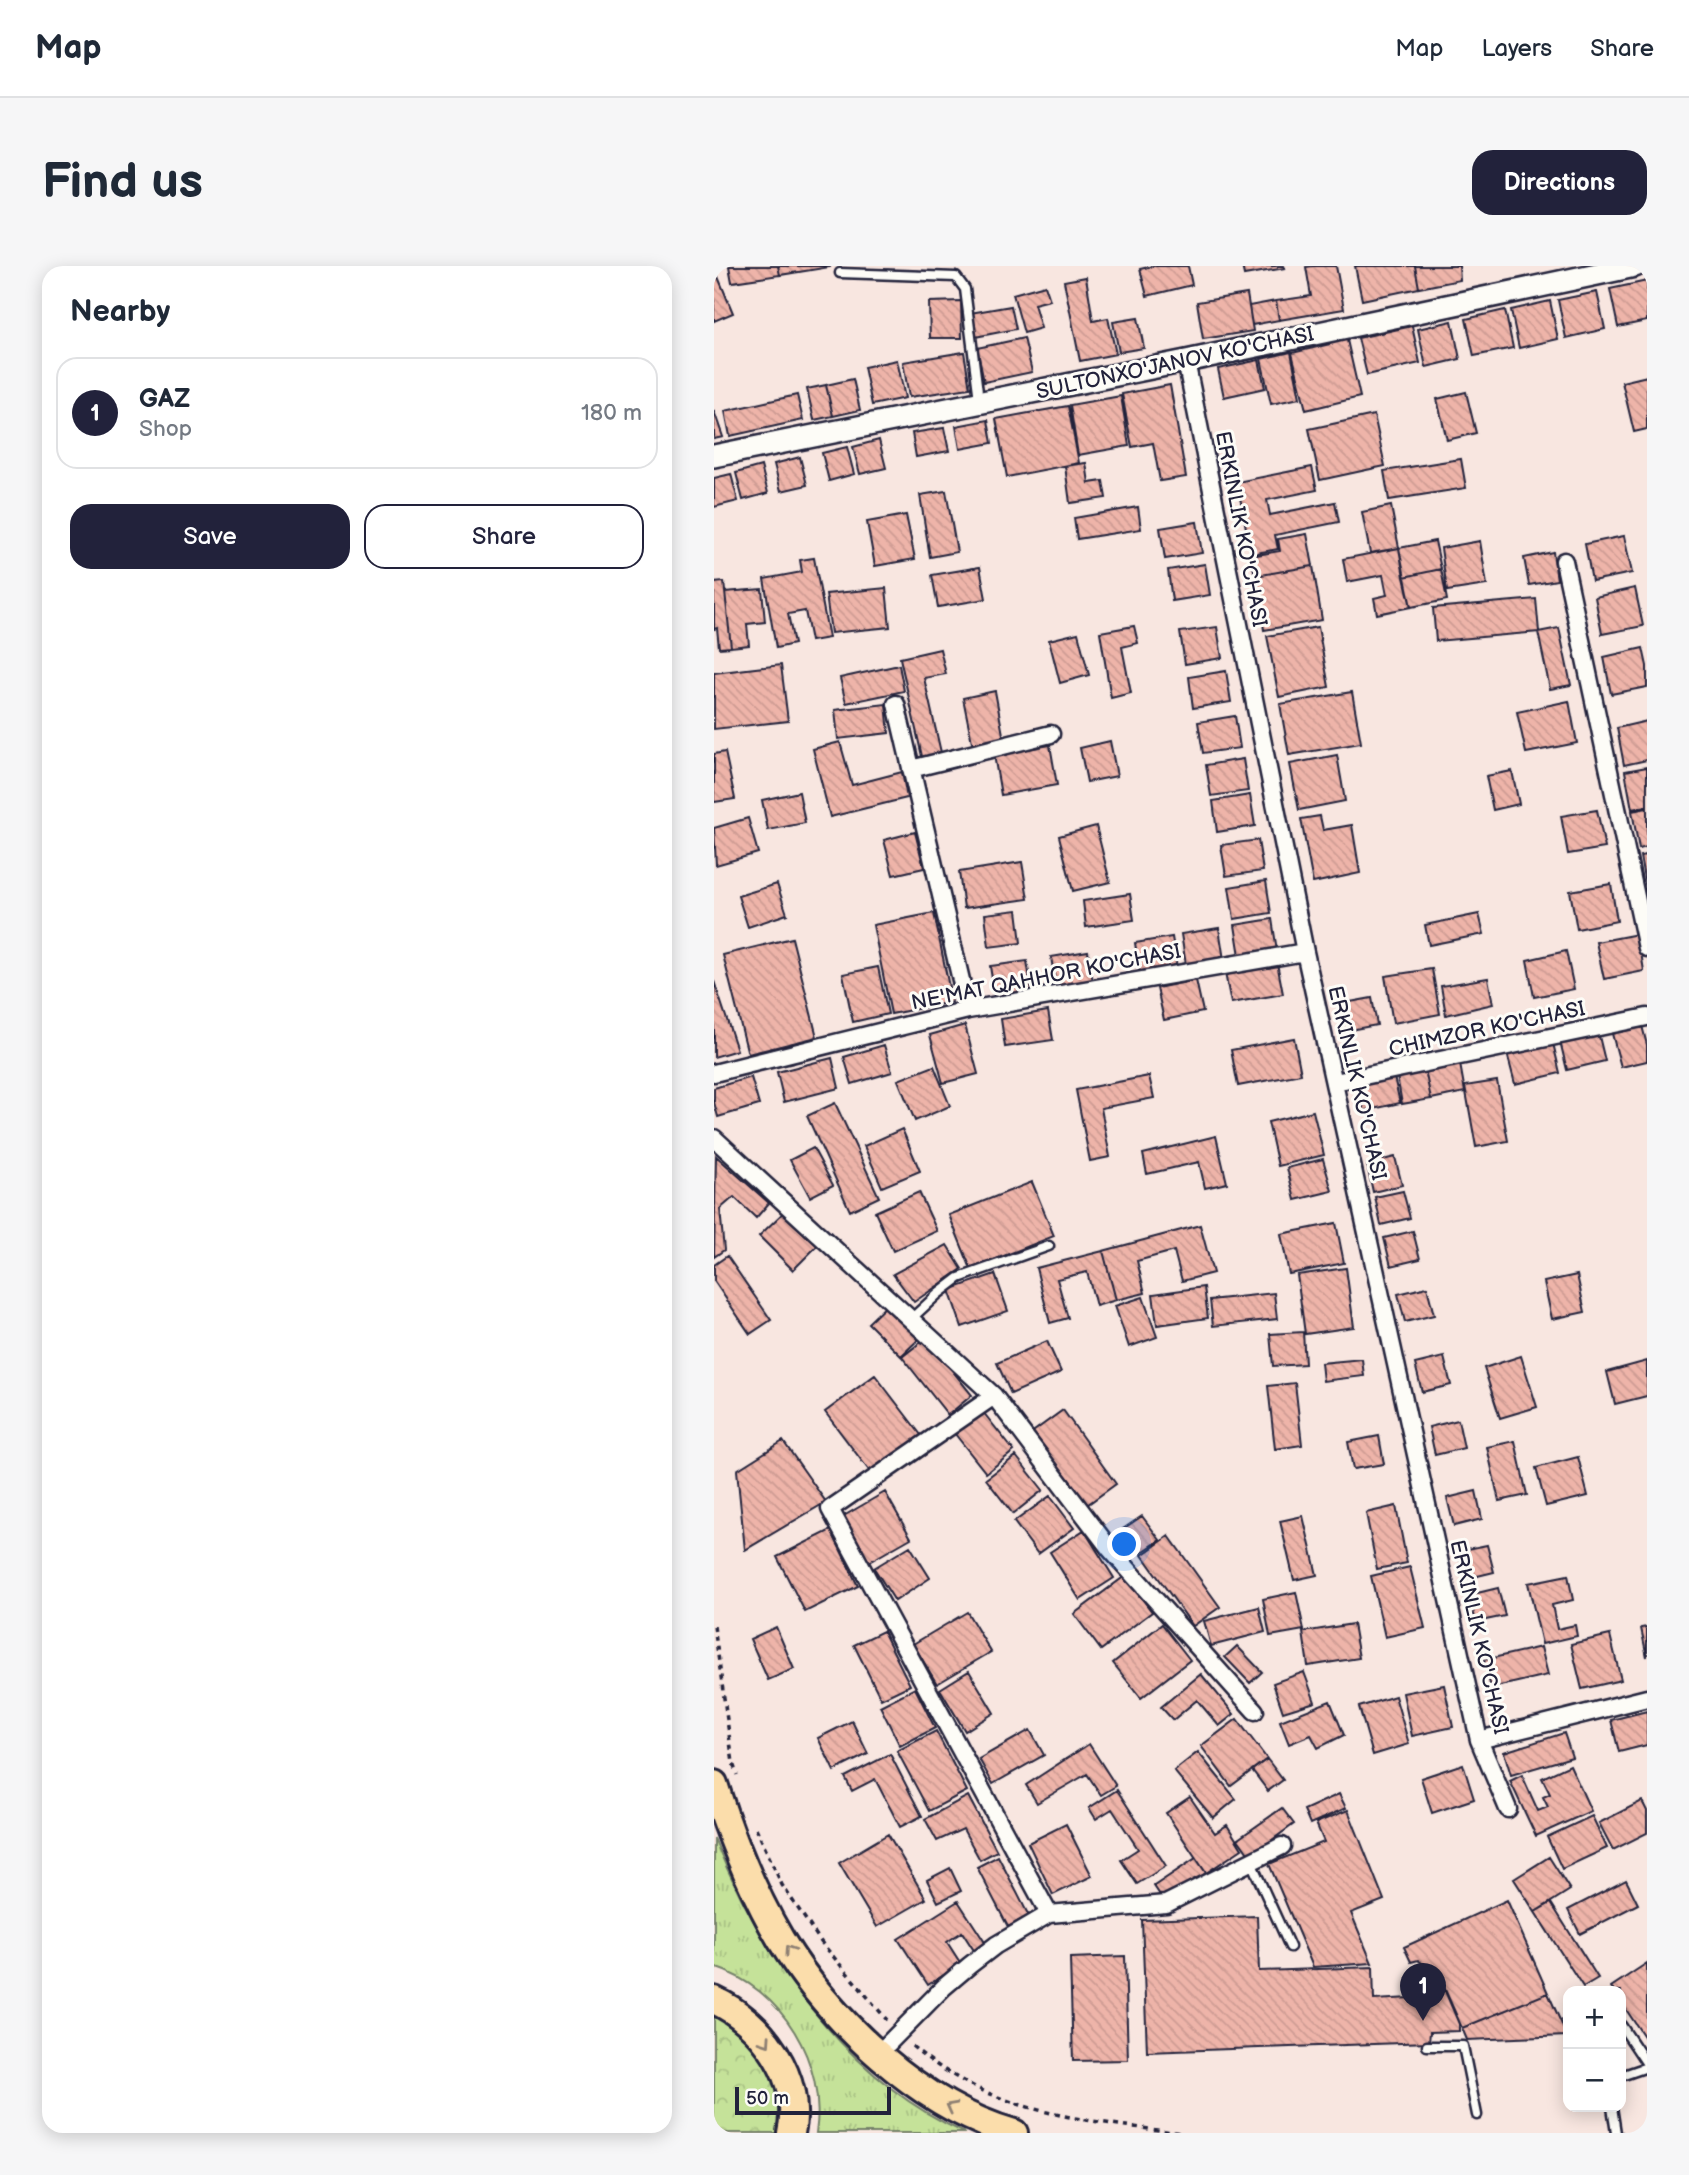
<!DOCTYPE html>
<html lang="en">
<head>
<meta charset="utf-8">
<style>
  body { margin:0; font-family:"Balsamiq Sans",sans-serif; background:#f6f6f7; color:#1f2937 }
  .controls { position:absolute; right:21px; bottom:21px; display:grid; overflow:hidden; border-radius:14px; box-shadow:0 4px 18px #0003 }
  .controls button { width:63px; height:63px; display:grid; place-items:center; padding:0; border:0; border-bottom:2px solid #e0e1e3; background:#fff; color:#1f2937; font:35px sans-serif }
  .scale { position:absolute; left:21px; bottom:18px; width:156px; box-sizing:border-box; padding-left:7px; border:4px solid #22223b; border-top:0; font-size:19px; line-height:24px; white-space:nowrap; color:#22223b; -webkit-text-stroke:5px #fdfcf7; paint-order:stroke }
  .you { position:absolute; left:411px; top:1279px; width:24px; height:24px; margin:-18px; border:5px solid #fff; border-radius:50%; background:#1a73e8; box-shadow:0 0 0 10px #1a73e833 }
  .badge { display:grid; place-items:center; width:46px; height:46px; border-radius:50%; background:#22223b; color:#fff; font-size:23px; font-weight:700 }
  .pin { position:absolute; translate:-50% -58px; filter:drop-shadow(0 2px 4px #0008) }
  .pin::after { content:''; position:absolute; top:37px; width:24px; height:21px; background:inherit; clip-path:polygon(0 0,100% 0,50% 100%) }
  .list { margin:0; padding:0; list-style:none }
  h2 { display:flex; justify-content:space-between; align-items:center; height:91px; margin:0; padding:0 28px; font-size:30px }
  h2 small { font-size:23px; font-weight:400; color:#747a83 }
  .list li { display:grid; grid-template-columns:46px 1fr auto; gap:21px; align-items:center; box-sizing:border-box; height:112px; margin:0 14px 14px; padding:0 14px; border:2px solid #e0e1e3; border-radius:21px }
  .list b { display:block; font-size:26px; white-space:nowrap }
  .list p { margin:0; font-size:23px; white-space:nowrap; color:#747a83 }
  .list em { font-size:23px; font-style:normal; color:#747a83 }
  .actions { display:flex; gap:14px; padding:21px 28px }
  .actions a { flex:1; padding:16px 0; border:2px solid #22223b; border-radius:21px; text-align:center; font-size:24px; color:#22223b }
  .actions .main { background:#22223b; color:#fff }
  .map { position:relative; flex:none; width:933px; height:1867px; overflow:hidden; border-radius:21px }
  header { display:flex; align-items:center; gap:42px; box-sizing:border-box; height:98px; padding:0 35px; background:#fff; border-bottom:2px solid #e0e1e3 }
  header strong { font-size:33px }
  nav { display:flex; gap:38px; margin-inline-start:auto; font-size:24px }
  .intro { display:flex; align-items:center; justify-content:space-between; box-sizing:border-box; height:168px; padding:0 42px }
  h1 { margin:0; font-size:49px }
  .button { padding:18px 32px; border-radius:21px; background:#22223b; color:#fff; font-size:24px; font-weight:700 }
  main { display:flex; gap:42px; padding:0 42px }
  aside { flex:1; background:#fff; border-radius:21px; box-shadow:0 4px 18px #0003 }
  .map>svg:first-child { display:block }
  .grass { fill:url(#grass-tufts); stroke:#74826a; stroke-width:2 }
  .forest { fill:url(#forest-crowns); stroke:#74826a; stroke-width:2 }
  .building { fill:url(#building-back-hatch); stroke:#22223b; stroke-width:2 }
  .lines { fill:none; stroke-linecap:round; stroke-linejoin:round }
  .service-casing { stroke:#22223b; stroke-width:13 }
  .minor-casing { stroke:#22223b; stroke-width:21 }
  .tertiary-casing { stroke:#22223b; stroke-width:26 }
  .trunk-casing { stroke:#22223b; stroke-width:32 }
  .path { stroke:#22223b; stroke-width:3.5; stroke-dasharray:5 5; stroke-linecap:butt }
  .service { stroke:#fdfcf7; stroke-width:8 }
  .minor { stroke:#fdfcf7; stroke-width:16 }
  .tertiary { stroke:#fdfcf7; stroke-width:21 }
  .trunk { stroke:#fbddab; stroke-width:26 }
  .oneway { stroke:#8e8073 }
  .labels { text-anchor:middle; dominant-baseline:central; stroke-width:6; stroke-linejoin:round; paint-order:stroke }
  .street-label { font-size:21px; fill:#22223b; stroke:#fdfcf7 }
</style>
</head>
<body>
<header>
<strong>Map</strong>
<nav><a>Map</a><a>Layers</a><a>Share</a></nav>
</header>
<div class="intro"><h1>Find us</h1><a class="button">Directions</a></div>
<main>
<aside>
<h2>Nearby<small></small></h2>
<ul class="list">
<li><span class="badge">1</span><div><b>GAZ</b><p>Shop</p></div><em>180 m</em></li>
</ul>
<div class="actions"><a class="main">Save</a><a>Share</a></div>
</aside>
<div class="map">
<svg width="933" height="1867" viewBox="0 0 933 1867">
  <defs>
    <pattern id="grass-tufts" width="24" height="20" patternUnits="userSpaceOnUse" patternTransform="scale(1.75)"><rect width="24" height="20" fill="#c5e299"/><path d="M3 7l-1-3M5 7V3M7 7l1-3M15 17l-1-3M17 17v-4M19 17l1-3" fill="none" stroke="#a9c285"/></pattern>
    <pattern id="forest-crowns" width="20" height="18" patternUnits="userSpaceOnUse" patternTransform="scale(1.75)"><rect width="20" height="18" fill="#c5e299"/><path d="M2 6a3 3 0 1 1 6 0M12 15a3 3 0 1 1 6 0" fill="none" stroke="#a9c285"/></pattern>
    <pattern id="building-back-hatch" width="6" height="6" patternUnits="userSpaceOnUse" patternTransform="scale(1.75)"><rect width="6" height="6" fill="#eeb4a9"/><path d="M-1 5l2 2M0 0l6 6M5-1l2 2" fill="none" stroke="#cc9a92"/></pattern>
  </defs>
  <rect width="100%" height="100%" fill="#f8e6e0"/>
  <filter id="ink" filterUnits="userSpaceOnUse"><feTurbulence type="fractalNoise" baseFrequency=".0143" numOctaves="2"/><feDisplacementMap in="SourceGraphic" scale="14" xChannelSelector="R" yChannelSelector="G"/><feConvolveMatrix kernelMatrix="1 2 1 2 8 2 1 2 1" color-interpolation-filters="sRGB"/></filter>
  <g filter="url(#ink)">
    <path class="grass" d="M0,1572C48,1691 131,1813 251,1867H102C113,1798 68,1722 0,1701Z"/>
    <path class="forest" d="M0,1744L46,1780L62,1818L65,1842L62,1867H0Z"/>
    <path class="building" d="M15,0H64L66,9L18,16Z
      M64,0H116V1L66,9Z
      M439,0H474L478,19L433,30L426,3Z
      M528,0H570L571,2L530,9Z
      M599,0H622L630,43L565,54L562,35L597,30L592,1Z
      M641,0H701L705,22L648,34Z
      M701,0H745L746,14L705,22Z
      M0,1L19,47L0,55Z
      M372,11L379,55L394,52L402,88L366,95L350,15Z
      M933,15V55L904,61L896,23Z
      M331,19L336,34L320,38L327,62L310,67L299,28Z
      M883,26L891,63L852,72L844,34Z
      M533,28L539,65L489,73L483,36Z
      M247,35L248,72H216L215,36Z
      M562,35L565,54L538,59L535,40Z
      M836,35L844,73L805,82L797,44Z
      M297,40L302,63L261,71L256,47Z
      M791,44L799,82L760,90L752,53Z
      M424,52L430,82L405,86L399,56Z
      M738,55L746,93L712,101L704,63Z
      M698,60L706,97L653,109L644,72Z
      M310,72L318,106L270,116L263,82Z
      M633,74L646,131L592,144L578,87Z
      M250,86L256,122L195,131L189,96Z
      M577,86L586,132L557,138L547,93Z
      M183,94L191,132L158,139L150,101Z
      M545,94L551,122L510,131L504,103Z
      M933,110V163L920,166L908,116Z
      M139,113L146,144L119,150L112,119Z
      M112,119L119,150L100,154L93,123Z
      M456,119L472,211L446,215L439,177L418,181L408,128Z
      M752,126L762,167L733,174L723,133Z
      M83,129L89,154L16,170L11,145Z
      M407,130L415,180L364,189L356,139Z
      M354,140L365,197L293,211L282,153Z
      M0,145L9,171L0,173Z
      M660,149L671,200L606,214L595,163Z
      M274,154L278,177L246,183L242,160Z
      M230,162L235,185L202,191L198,167Z
      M165,174L172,202L146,208L139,181Z
      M133,181L140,208L115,215L108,187Z
      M86,191L93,219L67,225L60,198Z
      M747,193L752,222L675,234L670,205Z
      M372,197L375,217L389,215L392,232L356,237L351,200Z
      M47,200L54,227L29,234L22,207Z
      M598,201L603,224L553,234L556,249L621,236L625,256L561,269L564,283L537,288L523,216Z
      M17,208L24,235L0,241V212Z
      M232,225L243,286L216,291L206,229Z
      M677,240L685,282L656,287L648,246Z
      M424,241L427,263L363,273L360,252Z
      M192,249L201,293L161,300L153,256Z
      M483,256L488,287L451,293L446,262Z
      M593,268L599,300L541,310L537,290L566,285L564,273Z
      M910,270L918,307L878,315L871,278Z
      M721,275L727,303L690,311L685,282Z
      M766,275L773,319L733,325L727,282Z
      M685,282L697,341L663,348L660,332L673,329L669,309L633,316L629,293Z
      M839,286L843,314L815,319L810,292Z
      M100,292L115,372L97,375L91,345L74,348L80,378L62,382L50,313L88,306L86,294Z
      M491,298L496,329L458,335L454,304Z
      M599,300L608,354L550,364L541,310Z
      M266,301L272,333L224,341L218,309Z
      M727,303L733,334L697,341L690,311Z
      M10,316L17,381L5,382L3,362L0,363V317Z
      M172,322L176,361L117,367L112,328Z
      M921,322L929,360L888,368L881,331Z
      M48,323L51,356L33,358L35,379L17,381L11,326Z
      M822,333L825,366L722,375L719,342Z
      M420,360L424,377L408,381L417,427L397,432L386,366Z
      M503,361L508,392L471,398L466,366Z
      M604,361L615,421L565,431L553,370Z
      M845,362L857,419L836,423L824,366Z
      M364,367L375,409L346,417L335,374Z
      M929,382L933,400V421L897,428L890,391Z
      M226,383L232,408L210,412L228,491L209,495L186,392Z
      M67,399L74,455L0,463V407Z
      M185,399L190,425L132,437L126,412Z
      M512,405L517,436L479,442L475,411Z
      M281,425L290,474L259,481L249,432Z
      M638,426L647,477L575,489L566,438Z
      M855,435L863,477L812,487L803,446Z
      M172,438L175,467L124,473L121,444Z
      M521,450L526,482L489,487L484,456Z
      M933,455V494L910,499L903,462Z
      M396,475L403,510L373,516L366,482Z
      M126,476L138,519L188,506L193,532L116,551L99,483Z
      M336,479L343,519L287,529L280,489Z
      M11,486L21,533L0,536V488Z
      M623,489L631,535L585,544L576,498Z
      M529,493L534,525L497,530L492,499Z
      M933,501V540L918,543L911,505Z
      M798,505L805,538L779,544L772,510Z
      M85,526L91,557L54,564L48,534Z
      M536,529L541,560L503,566L499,535Z
      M933,542V581L925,583L918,545Z
      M883,544L891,582L854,588L847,550Z
      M606,550L609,564L638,559L646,607L599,617L587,553Z
      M34,552L44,587L2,599L0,562Z
      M382,560L396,616L359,625L345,570Z
      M201,566L210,602L179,609L170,574Z
      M544,574L549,605L512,610L507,579Z
      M933,589V628L926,590Z
      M308,596L314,633L250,642L245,606Z
      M552,615L557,647L520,653L515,621Z
      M63,618L73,648L34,661L24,630Z
      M897,618L903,655L863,663L856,625Z
      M416,628L420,654L372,661L369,635Z
      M303,644L307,677L275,681L271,648Z
      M220,647L238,736L177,748L159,659Z
      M765,648L770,668L715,679L711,659Z
      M558,653L563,685L526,690L521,659Z
      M505,662L510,694L472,699L467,668Z
      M924,668L930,705L890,713L882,676Z
      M458,671L463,702L426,708L421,677Z
      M78,672L103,771L34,788L9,689Z
      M374,685L379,716L342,722L337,691Z
      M852,685L860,723L820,731L813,694Z
      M313,695L318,726L281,732L276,700Z
      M563,697L569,728L517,737L511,707Z
      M164,701L174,748L139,756L129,708Z
      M718,703L726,748L679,757L671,710Z
      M774,712L779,738L732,749L727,720Z
      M482,714L489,746L450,754L443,722Z
      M0,715L23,784L0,791Z
      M658,732L663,759L630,765L625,738Z
      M334,745L339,774L291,781L287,753Z
      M927,756L933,779V795L907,801L897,764Z
      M251,759L264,808L229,817L216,769Z
      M884,766L891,795L853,804L846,775Z
      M580,772L587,808L524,820L517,784Z
      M839,777L846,807L801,818L793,787Z
      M170,779L178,806L138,818L130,791Z
      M118,792L125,822L70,836L63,806Z
      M746,798L751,826L717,833L711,804Z
      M220,800L236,840L201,855L184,814Z
      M711,804L717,833L688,838L683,810Z
      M435,810L440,832L387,842L396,891L376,895L362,824Z
      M37,811L45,839L4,851L0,836V822Z
      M680,811L686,837L650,845L644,820Z
      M783,815L794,875L762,881L751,820Z
      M121,837L165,931L136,945L93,850Z
      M599,845L610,889L564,900L554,856Z
      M188,863L206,905L168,921L150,880Z
      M502,870L513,917L491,922L485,896L433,908L429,888Z
      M99,882L119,919L96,931L76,894Z
      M2,890L55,937L42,952L20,931L6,943L10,984L0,991Z
      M681,891L688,919L659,926L653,898Z
      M609,893L618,925L581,934L573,902Z
      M318,916L340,970L257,1003L235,949Z
      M689,925L696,952L667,959L661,931Z
      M205,926L223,965L179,985L161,946Z
      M70,946L104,979L79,1004L45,970Z
      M622,957L630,997L575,1008L567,968Z
      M486,959L499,1007L468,1015L460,985L423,995L431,1027L402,1034L389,985Z
      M699,965L706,993L677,1000L670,972Z
      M233,979L248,1003L200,1036L179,1008Z
      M389,985L402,1034L382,1040L373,1006L343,1013L354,1052L336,1057L322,1002Z
      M13,990L57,1054L36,1068L0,1015V999Z
      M632,1002L640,1061L591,1068L583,1009Z
      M281,1008L294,1045L248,1061L235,1024Z
      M863,1009L871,1046L838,1053L830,1016Z
      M490,1021L494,1052L443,1059L439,1028Z
      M713,1021L720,1049L691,1056L684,1028Z
      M560,1027L563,1053L499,1060L496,1034Z
      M429,1031L443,1071L415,1081L401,1040Z
      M175,1037L208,1070L187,1090L154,1057Z
      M589,1066L591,1098L559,1100L556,1068Z
      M212,1072L258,1129L234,1149L188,1091Z
      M333,1075L347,1106L297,1128L283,1097Z
      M807,1090L823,1141L786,1152L770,1102Z
      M730,1091L737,1119L708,1126L701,1098Z
      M648,1093L650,1110L609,1115L607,1097Z
      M933,1095V1130L901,1138L893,1106Z
      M161,1109L207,1169L157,1207L111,1146Z
      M581,1117L588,1179L561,1183L554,1120Z
      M349,1144L402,1218L370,1241L316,1168Z
      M269,1146L300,1185L272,1207L241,1168Z
      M744,1154L750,1182L721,1189L715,1161Z
      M665,1170L670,1198L639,1203L634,1176Z
      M69,1175L112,1236L31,1284L23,1204Z
      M801,1175L813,1229L785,1235L773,1181Z
      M302,1190L329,1224L299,1248L272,1213Z
      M864,1191L874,1230L832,1240L822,1202Z
      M762,1225L768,1253L740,1260L733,1232Z
      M171,1226L197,1272L155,1296L128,1251Z
      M336,1230L360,1262L324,1288L300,1256Z
      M682,1240L693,1297L663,1303L652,1247Z
      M428,1250L446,1274L427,1287L409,1263Z
      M589,1250L603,1309L580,1314L566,1255Z
      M117,1264L144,1320L91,1346L63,1291Z
      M370,1264L400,1312L366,1334L336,1286Z
      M455,1270L506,1341L479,1360L428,1289Z
      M773,1279L780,1306L751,1313L744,1285Z
      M196,1280L216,1312L181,1335L160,1302Z
      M696,1301L711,1362L671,1371L657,1310Z
      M854,1309L859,1334L838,1339L843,1363L861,1359L863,1370L828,1378L814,1317Z
      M411,1310L438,1346L387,1384L360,1348Z
      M784,1322L791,1350L762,1356L755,1329Z
      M582,1326L590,1364L556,1370L549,1333Z
      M545,1341L551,1366L497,1380L490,1355Z
      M253,1346L277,1386L223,1418L199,1378Z
      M448,1358L476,1394L427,1432L399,1397Z
      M639,1358L645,1392L594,1400L589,1366Z
      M62,1361L80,1403L54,1414L36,1373Z
      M933,1361V1391L927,1362Z
      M169,1365L196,1419L167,1433L140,1379Z
      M896,1369L907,1414L868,1423L857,1378Z
      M523,1380L548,1406L536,1417L511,1391Z
      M827,1381L834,1409L777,1422L770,1394Z
      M255,1405L280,1447L251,1465L226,1423Z
      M590,1406L601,1436L569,1446L559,1417Z
      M487,1408L520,1448L505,1460L483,1434L459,1454L447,1441Z
      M730,1419L739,1461L698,1470L689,1427Z
      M201,1422L221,1462L186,1480L166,1440Z
      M681,1430L695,1478L659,1489L645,1441Z
      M616,1435L630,1469L604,1482L597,1469L575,1478L566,1455Z
      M933,1445V1479L905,1486L897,1454Z
      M523,1453L553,1493L517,1520L487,1480Z
      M138,1455L154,1488L120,1505L104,1472Z
      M316,1464L330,1489L279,1518L265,1493Z
      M222,1465L253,1525L215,1545L183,1485Z
      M850,1467L858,1491L797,1509L790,1486Z
      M375,1478L402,1520L387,1529L373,1508L323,1537L312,1519Z
      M484,1486L522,1533L499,1552L460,1505Z
      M176,1488L208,1550L186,1561L161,1513L138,1525L131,1511Z
      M553,1493L569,1514L554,1525L538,1504Z
      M749,1498L760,1533L718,1547L707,1512Z
      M856,1499L877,1545L822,1570L796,1515L808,1509L824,1545L834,1541L829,1531L836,1528L828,1512Z
      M403,1524L452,1600L423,1618L407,1594L424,1583L398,1543L382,1553L375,1542Z
      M625,1528L632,1542L596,1558L590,1544Z
      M254,1530L283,1585L266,1594L249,1563L223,1575L211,1553Z
      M476,1531L501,1567L513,1559L528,1583L492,1607L452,1547Z
      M928,1535L933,1545V1567L899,1584L885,1557Z
      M568,1542L580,1558L536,1590L524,1573Z
      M634,1544L670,1634L637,1647L658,1697L599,1701L555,1598L610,1576L602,1557Z
      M878,1550L893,1582L848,1603L833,1571Z
      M352,1558L378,1610L339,1629L314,1577Z
      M174,1568L212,1633L163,1661L125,1597Z
      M284,1590L315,1650L294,1661L263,1601Z
      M835,1591L856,1624L821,1646L800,1613Z
      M482,1592L492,1607L450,1635L440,1620Z
      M236,1602L247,1625L224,1636L213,1614Z
      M912,1614L924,1638L866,1668L854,1644Z
      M793,1634L834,1727L748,1762L725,1710L704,1694L697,1696L690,1681Z
      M244,1635L272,1678L261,1686L248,1666L233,1676L247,1698L214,1719L184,1673Z
      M837,1637L884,1712L869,1721L821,1646Z
      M543,1650L545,1705L659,1701L660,1734L715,1731V1725H731L745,1758V1765L716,1766L715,1776L433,1786L428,1654Z
      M411,1690L414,1794L359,1795L356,1692Z
      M933,1697V1775L907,1736V1725H900L897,1721Z
      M834,1727L853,1770L753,1774L748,1762Z"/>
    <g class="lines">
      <defs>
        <path id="service" d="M126,7L242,11L251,23L265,134
          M197,1053L224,1028L245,1012L335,980
          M537,1596L576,1681
          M907,1759L933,1798
          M713,1780H749L763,1849
          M907,1810L933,1801
          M898,1841L902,1867"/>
        <path id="minor" d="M472,95L591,686L765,1474L794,1543
          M850,295L933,682
          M182,438L254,744
          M197,503L337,468
          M0,807L254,744L591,686
          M621,816L933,751
          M0,872L280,1130L396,1283L541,1445
          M280,1130L116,1243L335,1648
          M765,1474L933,1432
          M163,1789L230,1721L256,1699L282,1679L335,1648L452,1638L568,1580"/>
        <path id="tertiary" d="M0,190L472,95L921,0"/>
        <path id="trunk" d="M0,1518C17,1572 38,1625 67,1674C116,1755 207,1841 300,1867
          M0,1734C48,1756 89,1812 77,1867"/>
      </defs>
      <use href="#service" class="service-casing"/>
      <use href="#minor" class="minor-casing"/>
      <use href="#tertiary" class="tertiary-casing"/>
      <use href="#trunk" class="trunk-casing"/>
      <path class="path" d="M0,1360L19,1497L23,1509
        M42,1562L68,1619L107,1676L173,1754
        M198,1780C278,1848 368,1854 467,1867"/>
      <use href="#service" class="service"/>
      <use href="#minor" class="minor"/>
      <use href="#tertiary" class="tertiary"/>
      <use href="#trunk" class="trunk"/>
    </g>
    <defs><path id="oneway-chevron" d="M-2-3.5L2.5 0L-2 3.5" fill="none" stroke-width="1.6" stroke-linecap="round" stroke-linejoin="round" transform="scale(1.75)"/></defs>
    <g class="oneway">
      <use href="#oneway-chevron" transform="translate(75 1684) rotate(-124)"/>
      <use href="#oneway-chevron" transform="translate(52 1776) rotate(56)"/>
      <use href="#oneway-chevron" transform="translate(237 1841) rotate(-152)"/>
    </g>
  </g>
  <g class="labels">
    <g class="street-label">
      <text transform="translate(461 97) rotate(-12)">SULTONXO'JANOV KO'CHASI</text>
      <text transform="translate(527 263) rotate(79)">ERKINLIK KO'CHASI</text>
      <text transform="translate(332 711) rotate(-11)">NE'MAT QAHHOR KO'CHASI</text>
      <text transform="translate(773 763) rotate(-12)">CHIMZOR KO'CHASI</text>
      <text transform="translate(643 817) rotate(77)">ERKINLIK KO'CHASI</text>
      <text transform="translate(765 1371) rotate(77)">ERKINLIK KO'CHASI</text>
    </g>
  </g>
</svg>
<div class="controls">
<button>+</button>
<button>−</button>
</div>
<div class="scale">50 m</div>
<div class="you"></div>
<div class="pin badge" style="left:709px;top:1755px">1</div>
</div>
</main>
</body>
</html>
